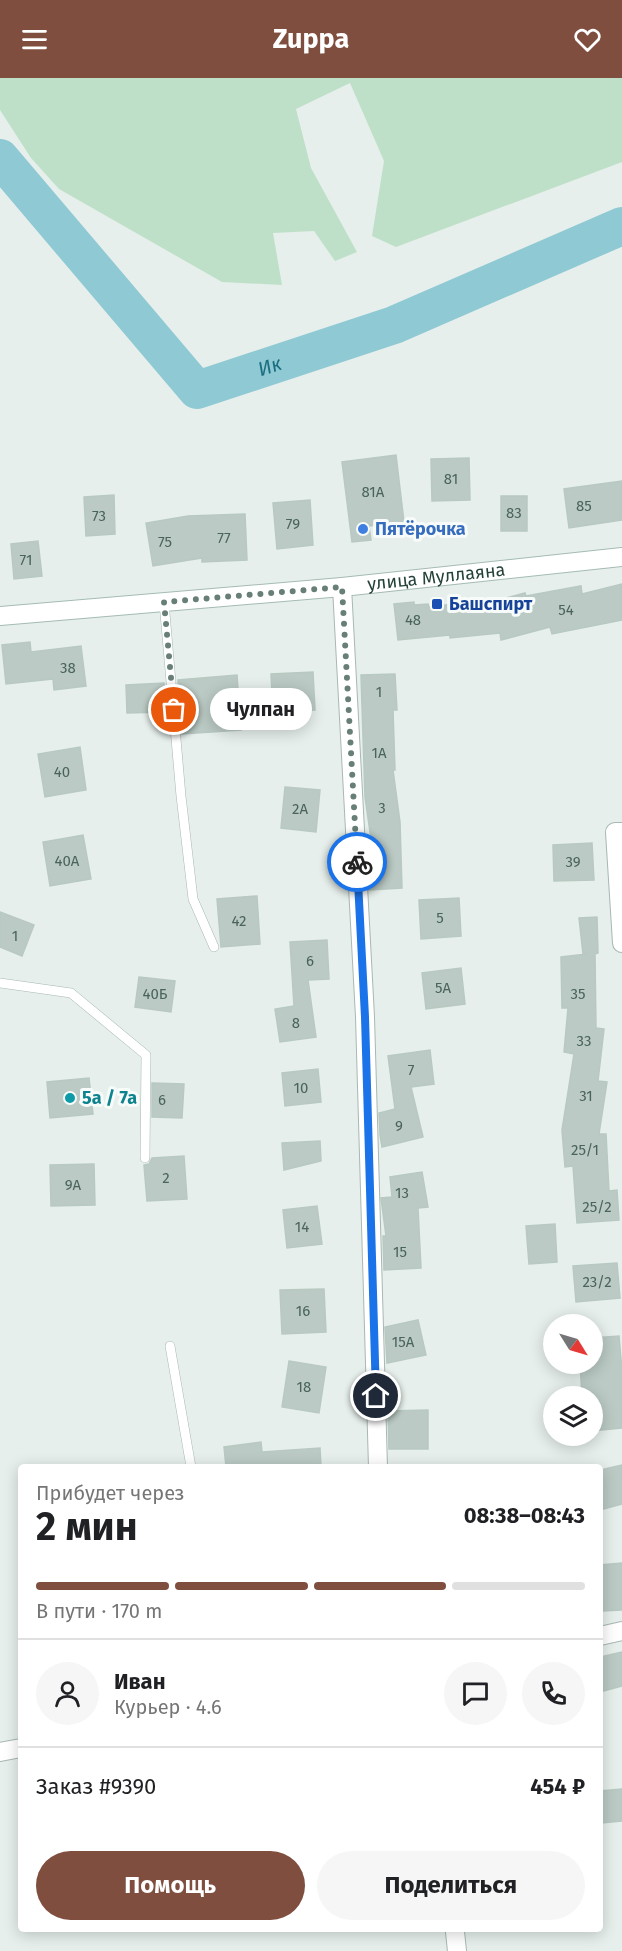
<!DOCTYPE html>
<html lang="ru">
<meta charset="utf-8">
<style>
body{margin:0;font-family:"Fira Sans",sans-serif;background:#f6f6f6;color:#202124;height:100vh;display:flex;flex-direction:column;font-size:22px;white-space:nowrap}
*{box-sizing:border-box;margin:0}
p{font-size:20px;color:#757577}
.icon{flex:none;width:33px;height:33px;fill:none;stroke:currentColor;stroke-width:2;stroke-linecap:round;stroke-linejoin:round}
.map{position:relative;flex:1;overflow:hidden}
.panel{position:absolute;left:18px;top:1386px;width:585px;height:468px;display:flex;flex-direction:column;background:#fff;border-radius:6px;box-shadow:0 3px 15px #0003}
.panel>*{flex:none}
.needle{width:39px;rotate:127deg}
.fabs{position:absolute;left:543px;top:1236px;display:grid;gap:12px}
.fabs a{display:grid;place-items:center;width:60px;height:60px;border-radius:50%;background:#fff;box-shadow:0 3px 15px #0003;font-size:30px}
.pin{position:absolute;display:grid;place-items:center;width:51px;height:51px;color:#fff;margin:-26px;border:3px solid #fff;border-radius:50%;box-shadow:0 2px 6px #0007}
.courier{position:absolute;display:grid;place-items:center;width:60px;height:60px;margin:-30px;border:4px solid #1a73e8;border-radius:50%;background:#fff;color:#222;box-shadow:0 2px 8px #0007}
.bubble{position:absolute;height:42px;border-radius:21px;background:#fff;box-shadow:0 3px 15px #0003;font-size:20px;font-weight:700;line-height:42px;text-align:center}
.overview em{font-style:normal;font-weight:700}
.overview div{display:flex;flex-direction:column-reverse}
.overview{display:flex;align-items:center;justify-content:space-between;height:102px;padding:0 18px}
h1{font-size:39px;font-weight:700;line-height:45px}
.bar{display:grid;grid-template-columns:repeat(4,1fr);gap:9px 6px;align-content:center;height:72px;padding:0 18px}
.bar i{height:8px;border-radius:4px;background:#e0e0e0}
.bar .current{background:#7f4e3f}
.bar p{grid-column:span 4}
.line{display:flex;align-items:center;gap:15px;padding:0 18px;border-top:2px solid #e0e0e0}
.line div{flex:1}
.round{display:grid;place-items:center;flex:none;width:63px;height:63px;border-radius:32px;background:#f6f6f6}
.action{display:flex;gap:12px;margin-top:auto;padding:12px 18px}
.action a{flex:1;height:69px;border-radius:36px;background:#7f4e3f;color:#fff;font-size:24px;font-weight:700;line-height:69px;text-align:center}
.action a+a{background:#f6f6f6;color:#202124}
header{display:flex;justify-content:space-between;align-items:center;height:78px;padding:0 18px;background:#7f4e3f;color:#fff;font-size:27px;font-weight:700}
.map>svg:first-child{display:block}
.green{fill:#bfe0c8}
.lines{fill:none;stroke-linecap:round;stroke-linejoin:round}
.river{stroke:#8ec9d4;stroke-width:38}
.building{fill:#bbcac4;stroke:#b8c9c2;stroke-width:1.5}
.lane-casing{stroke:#a8b8b2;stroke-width:10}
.street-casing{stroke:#a8b8b2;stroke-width:20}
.secondary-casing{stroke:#a4bbb3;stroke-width:20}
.lane{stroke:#fff;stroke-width:9}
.street{stroke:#fff;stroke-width:18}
.secondary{stroke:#fff;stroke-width:18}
.done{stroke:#687f78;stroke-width:6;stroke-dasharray:0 10.8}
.route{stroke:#1a73e8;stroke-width:8}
.shop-dot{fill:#3f7fe0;stroke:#f7fbf9;stroke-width:2}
.transit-dot{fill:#1a4fb4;stroke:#f7fbf9;stroke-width:2}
.culture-dot{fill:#0f9aa8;stroke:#f7fbf9;stroke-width:2}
.labels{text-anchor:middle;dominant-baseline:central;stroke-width:6;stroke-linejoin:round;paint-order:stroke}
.number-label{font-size:15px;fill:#4a645c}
.shop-label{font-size:18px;font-weight:bold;fill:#366cbe;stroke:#f7fbf9;text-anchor:start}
.street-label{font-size:18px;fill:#24423a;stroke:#f7fbf9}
.transit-label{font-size:18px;font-weight:bold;fill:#164399;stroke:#f7fbf9;text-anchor:start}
.culture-label{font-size:18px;font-weight:bold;fill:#0d838f;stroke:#f7fbf9;text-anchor:start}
.water-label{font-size:20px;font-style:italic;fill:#1c6f80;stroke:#f7fbf9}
</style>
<header><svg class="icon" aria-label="menu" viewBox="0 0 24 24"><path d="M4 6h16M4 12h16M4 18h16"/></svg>Zuppa<svg class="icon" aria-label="heart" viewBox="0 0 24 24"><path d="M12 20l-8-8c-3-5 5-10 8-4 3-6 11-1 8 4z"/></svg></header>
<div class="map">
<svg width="622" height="1873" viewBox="0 0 622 1873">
<rect width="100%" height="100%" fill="#e6efeb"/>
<!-- green -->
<path class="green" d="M 0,0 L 622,0 L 622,84 L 396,169 L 372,158 L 384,83 L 350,5 L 296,31 L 311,90 L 357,174 L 335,183 L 314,153 L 273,155 L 282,207 L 222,204 L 59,111 L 31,80 L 0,32 Z"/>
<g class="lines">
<!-- river -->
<path class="river" id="s1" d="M 0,80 L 197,312 L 394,247 L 622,148"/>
</g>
<!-- building -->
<path class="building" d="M 396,377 L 404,444 L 369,448 L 371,462 L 352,464 L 342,384 Z
M 469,380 L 470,422 L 432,423 L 431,381 Z
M 622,403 L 622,442 L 569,450 L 564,411 Z
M 114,417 L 115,456 L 86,458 L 84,419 Z
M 501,418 L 527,418 L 527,453 L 501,453 Z
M 310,422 L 313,467 L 277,471 L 273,425 Z
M 245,436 L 247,482 L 202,484 L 202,480 L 153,488 L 146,445 L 188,438 Z
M 38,463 L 42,498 L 14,501 L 11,466 Z
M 622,506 L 622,542 L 552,556 L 550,549 L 501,562 L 500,555 L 450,560 L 450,557 L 398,562 L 394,526 L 414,524 L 414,527 L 428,526 L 429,529 L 478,523 L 479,527 L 525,515 L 526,518 L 581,508 L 582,516 Z
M 30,564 L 31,574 L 81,568 L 86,608 L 54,612 L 53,601 L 6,606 L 2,567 Z
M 313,594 L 315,632 L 273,634 L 271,596 Z
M 395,596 L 397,632 L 393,632 L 395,692 L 393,692 L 400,744 L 402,810 L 369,812 L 367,775 L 373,775 L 365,719 L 361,597 Z
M 237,597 L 241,652 L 182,656 L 178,602 Z
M 164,605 L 167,634 L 127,635 L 126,607 Z
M 80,669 L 86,712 L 45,719 L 38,676 Z
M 285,709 L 320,712 L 316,754 L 281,750 Z
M 83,757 L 91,801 L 50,808 L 43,764 Z
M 592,765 L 594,802 L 554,803 L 553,767 Z
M 257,818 L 260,866 L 221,869 L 217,821 Z
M 459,820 L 461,858 L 421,861 L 419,822 Z
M 0,834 L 34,847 L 22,878 L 0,869 Z
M 597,839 L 598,875 L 595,876 L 596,950 L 604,951 L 598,1003 L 607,1004 L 599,1056 L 606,1056 L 609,1113 L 617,1112 L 619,1142 L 577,1145 L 573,1088 L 565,1089 L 562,1052 L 574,976 L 564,974 L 568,930 L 562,930 L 561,879 L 587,876 L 583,876 L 579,840 Z
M 327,862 L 329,901 L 308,902 L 316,959 L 280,964 L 275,931 L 294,928 L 290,864 Z
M 461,890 L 465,926 L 426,931 L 422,895 Z
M 139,899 L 175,903 L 171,934 L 135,929 Z
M 430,972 L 434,1006 L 411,1009 L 423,1059 L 382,1069 L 380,1057 L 379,1035 L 395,1031 L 388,978 Z
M 318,991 L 321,1024 L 285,1028 L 282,995 Z
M 89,1000 L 93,1036 L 50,1040 L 47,1004 Z
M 152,1005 L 184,1006 L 182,1040 L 152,1039 Z
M 320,1063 L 321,1083 L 284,1092 L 282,1065 Z
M 184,1078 L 187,1121 L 147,1123 L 144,1087 L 149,1086 L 152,1080 Z
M 94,1086 L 95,1127 L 51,1128 L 50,1087 Z
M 422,1094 L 428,1129 L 418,1130 L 421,1190 L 384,1192 L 383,1158 L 386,1158 L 381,1120 L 392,1119 L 390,1099 Z
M 317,1128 L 322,1166 L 287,1170 L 283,1132 Z
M 555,1146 L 557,1184 L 529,1186 L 526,1148 Z
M 617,1185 L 620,1220 L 576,1224 L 573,1188 Z
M 324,1211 L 326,1254 L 282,1256 L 280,1212 Z
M 418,1242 L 426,1277 L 387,1285 L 385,1249 Z
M 619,1258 L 622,1293 L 622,1350 L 592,1353 L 592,1318 L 582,1318 L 580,1286 L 592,1286 L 592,1260 Z
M 289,1283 L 326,1289 L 319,1335 L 282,1329 Z
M 428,1332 L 428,1371 L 389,1371 L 388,1333 Z
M 261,1364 L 262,1374 L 320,1370 L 321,1389 L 226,1389 L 224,1369 Z
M 622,1387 L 622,1426 L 600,1432 L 600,1392 Z
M 622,1485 L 622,1532 L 603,1533 L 600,1487 Z
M 622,1574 L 622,1608 L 600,1614 L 600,1579 Z
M 622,1711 L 622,1743 L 602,1745 L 600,1713 Z"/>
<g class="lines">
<defs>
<path id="lane" d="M 164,524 L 181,718 L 193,821 L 214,869
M 0,905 L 71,915 L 146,977 L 145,1080
M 170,1268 L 191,1389"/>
<path id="street" d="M 342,509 L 365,939 L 378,1389
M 622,754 L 615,754 L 622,865
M 600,1558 L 622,1553
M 0,1674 L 21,1670
M 455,1854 L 457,1873"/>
<g id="secondary">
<path id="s2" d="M 0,538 L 342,509 L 622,479"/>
</g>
</defs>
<!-- lane casing -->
<use href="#lane" class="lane-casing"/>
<!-- street casing -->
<use href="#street" class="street-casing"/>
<!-- secondary casing -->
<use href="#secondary" class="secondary-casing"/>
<!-- lane -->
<use href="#lane" class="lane"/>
<!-- street -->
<use href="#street" class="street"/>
<!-- secondary -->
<use href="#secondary" class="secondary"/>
</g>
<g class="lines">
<!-- done -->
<path class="done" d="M 174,632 L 164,524 L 342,509 L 357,784"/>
<!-- route -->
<path class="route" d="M 357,784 L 365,939 L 376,1318"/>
</g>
<!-- markers -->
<circle class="shop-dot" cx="363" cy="451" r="6"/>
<rect class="transit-dot" x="431" y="520" width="12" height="12" rx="3"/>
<circle class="culture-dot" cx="70" cy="1020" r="6"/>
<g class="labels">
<!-- number labels -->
<g class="number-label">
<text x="451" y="401">81</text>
<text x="373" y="414">81А</text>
<text x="584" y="428">85</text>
<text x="514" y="435">83</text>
<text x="99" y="438">73</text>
<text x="293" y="446">79</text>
<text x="224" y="460">77</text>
<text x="165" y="464">75</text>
<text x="26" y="482">71</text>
<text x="566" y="532">54</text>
<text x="413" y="542">48</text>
<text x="68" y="590">38</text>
<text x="379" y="614">1</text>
<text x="379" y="675">1А</text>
<text x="62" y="694">40</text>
<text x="382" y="730">3</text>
<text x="300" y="731">2А</text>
<text x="67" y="783">40А</text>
<text x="573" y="784">39</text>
<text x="440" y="840">5</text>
<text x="239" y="843">42</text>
<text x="15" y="858">1</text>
<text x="310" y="883">6</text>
<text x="443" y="910">5А</text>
<text x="155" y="916">40Б</text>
<text x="578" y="916">35</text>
<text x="296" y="945">8</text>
<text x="584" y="963">33</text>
<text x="411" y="992">7</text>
<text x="301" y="1010">10</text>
<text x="586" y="1018">31</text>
<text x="162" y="1022">6</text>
<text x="399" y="1048">9</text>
<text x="585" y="1072">25/1</text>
<text x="166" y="1100">2</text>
<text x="73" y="1107">9А</text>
<text x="402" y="1115">13</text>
<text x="597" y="1129">25/2</text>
<text x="302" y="1149">14</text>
<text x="400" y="1174">15</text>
<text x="597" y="1204">23/2</text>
<text x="303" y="1233">16</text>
<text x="403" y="1264">15А</text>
<text x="304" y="1309">18</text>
</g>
<!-- shop labels -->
<g class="shop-label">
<text x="375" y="451">Пятёрочка</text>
</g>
<!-- street labels -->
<g class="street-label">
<text stroke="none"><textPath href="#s2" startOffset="438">улица Муллаяна</textPath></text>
</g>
<!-- transit labels -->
<g class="transit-label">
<text x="449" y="526">Башспирт</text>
</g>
<!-- culture labels -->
<g class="culture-label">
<text x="82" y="1020">5а / 7а</text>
</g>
<!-- water labels -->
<g class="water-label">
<text stroke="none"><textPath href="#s1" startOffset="381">Ик</textPath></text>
</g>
</g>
</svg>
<div class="fabs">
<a><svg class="needle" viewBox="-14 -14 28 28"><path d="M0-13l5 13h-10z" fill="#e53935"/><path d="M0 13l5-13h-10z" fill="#757577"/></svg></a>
<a><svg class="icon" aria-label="layers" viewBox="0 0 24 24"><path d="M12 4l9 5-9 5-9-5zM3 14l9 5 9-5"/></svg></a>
</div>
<div class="pin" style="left:174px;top:632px;background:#ea580c"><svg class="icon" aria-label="bag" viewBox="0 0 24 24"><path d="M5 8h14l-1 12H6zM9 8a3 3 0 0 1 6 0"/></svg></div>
<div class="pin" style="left:376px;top:1318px;background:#1f2937"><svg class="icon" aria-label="home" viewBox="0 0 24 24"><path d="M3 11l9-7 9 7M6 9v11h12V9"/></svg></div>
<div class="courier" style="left:357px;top:784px"><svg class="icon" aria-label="bike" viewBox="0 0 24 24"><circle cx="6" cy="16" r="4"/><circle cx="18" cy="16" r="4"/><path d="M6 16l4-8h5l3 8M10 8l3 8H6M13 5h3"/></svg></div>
<div class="bubble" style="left:210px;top:610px;width:102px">Чулпан</div>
<section class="panel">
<div class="overview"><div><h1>2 мин</h1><p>Прибудет через</p></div><em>08:38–08:43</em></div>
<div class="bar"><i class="current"></i><i class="current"></i><i class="current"></i><i></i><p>В пути · 170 m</p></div>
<div class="line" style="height:108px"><a class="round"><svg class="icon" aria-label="person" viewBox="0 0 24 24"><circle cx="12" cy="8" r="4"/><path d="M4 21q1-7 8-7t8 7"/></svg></a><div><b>Иван</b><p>Курьер · 4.6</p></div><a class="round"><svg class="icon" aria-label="chat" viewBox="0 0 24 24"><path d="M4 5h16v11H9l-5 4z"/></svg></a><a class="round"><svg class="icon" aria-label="phone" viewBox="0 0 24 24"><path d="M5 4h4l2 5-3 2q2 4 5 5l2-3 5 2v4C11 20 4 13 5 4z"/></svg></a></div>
<div class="line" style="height:78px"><div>Заказ #9390</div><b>454 ₽</b></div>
<div class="action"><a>Помощь</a><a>Поделиться</a></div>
</section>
</div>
